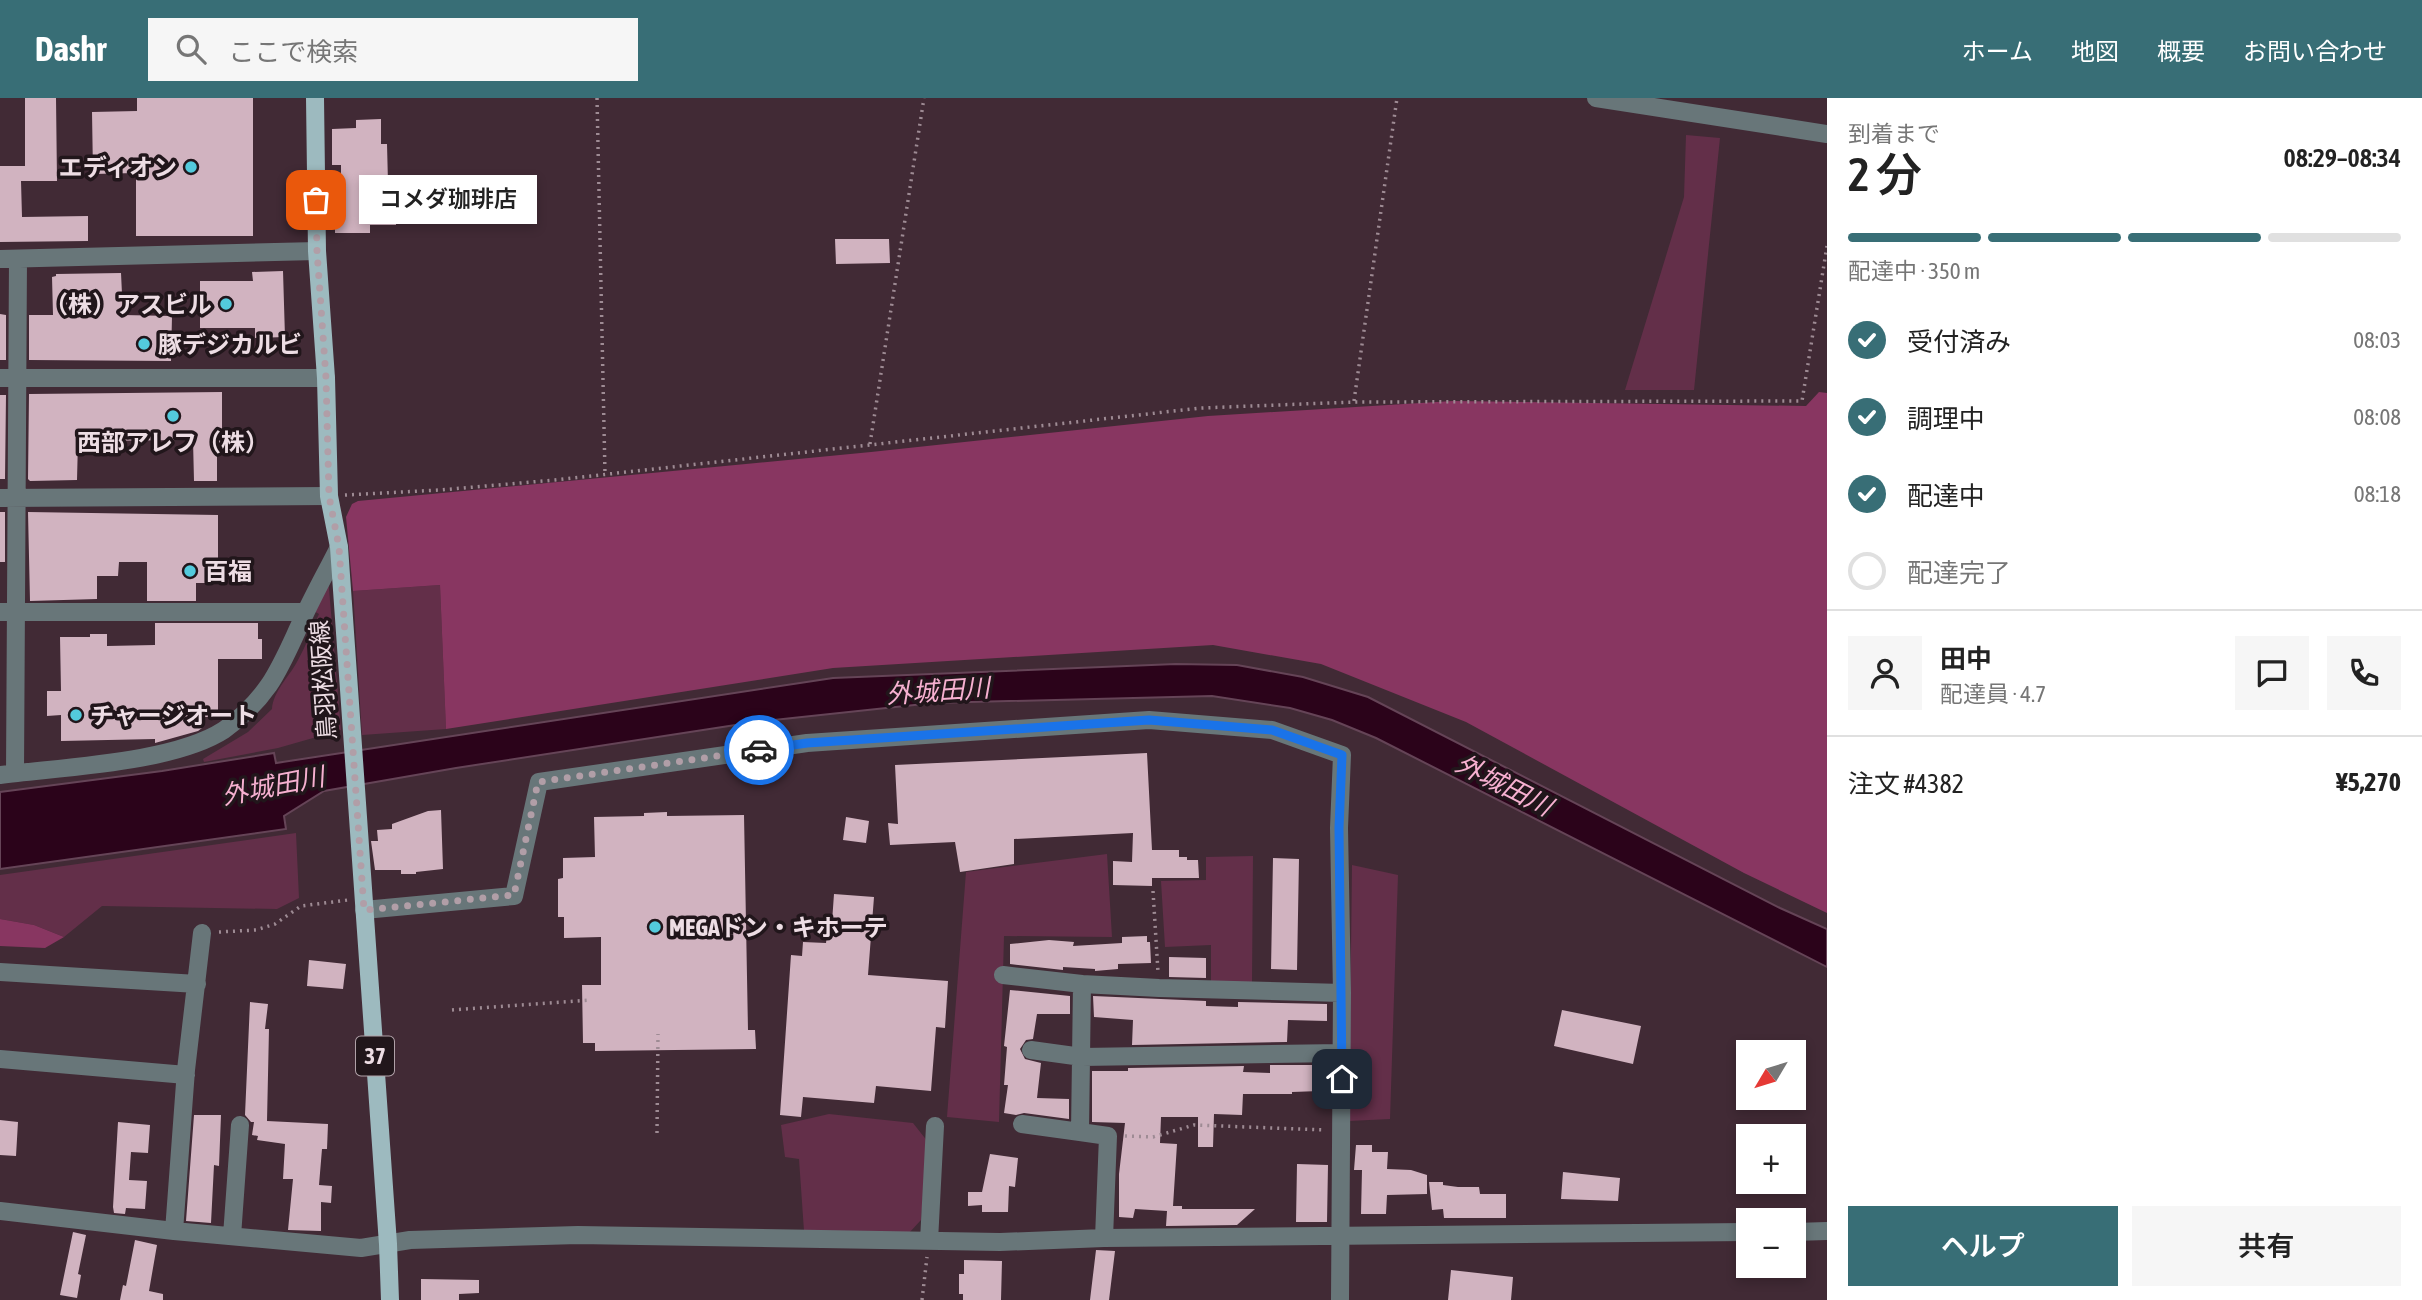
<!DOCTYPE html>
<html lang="ja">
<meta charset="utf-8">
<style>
body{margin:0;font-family:"Asap Condensed","Noto Sans JP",sans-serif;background:#f6f6f6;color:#222;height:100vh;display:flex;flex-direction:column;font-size:26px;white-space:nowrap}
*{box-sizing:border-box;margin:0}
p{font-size:23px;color:#767676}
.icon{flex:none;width:38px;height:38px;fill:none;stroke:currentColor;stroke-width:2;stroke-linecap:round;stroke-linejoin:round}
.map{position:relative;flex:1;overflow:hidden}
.details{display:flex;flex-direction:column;background:#fff;width:595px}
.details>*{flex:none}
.needle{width:46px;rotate:232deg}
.controls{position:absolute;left:1736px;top:942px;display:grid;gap:14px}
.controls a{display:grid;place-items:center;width:70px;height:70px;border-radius:0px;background:#fff;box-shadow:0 4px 10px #0003;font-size:35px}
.pin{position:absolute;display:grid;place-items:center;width:60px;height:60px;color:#fff;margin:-30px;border-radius:14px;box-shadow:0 4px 10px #0006}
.courier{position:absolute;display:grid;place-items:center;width:70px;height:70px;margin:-35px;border:5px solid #1a73e8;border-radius:50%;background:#fff;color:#222;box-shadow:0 2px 9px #0007}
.bubble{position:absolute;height:49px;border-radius:0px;background:#fff;box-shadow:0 4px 10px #0003;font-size:23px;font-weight:600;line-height:49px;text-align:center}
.headline em{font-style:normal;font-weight:600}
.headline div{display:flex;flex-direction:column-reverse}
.headline{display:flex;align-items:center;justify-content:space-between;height:119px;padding:0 21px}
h1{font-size:46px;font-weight:600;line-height:52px}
.bar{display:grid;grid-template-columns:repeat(4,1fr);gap:10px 7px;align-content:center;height:84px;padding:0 21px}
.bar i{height:9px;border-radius:5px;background:#e0e0e0}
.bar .active{background:#386e76}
.bar p{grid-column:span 4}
.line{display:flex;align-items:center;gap:18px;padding:0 21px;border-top:2px solid #e0e0e0}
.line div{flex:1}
.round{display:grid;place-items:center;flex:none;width:74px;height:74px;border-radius:0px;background:#f6f6f6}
ol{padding:0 21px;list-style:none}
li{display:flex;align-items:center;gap:21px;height:77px}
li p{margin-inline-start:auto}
li .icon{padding:7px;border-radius:50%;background:#386e76;color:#fff;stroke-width:4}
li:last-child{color:#767676}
li i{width:38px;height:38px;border:4px solid #e0e0e0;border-radius:50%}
.button{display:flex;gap:14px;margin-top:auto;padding:14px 21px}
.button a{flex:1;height:80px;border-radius:0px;background:#386e76;color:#fff;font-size:28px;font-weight:600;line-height:80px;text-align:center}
.button a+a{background:#f6f6f6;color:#222}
header{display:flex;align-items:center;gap:42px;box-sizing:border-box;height:98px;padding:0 35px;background:#386e76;color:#fff}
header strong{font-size:33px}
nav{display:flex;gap:38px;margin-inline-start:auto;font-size:24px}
.search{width:490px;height:63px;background:#f6f6f6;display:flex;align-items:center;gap:18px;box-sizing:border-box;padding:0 24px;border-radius:0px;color:#767676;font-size:26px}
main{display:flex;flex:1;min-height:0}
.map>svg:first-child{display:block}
.green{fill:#632f49}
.forest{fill:#883661}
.water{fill:#2b031a;stroke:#654457;stroke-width:2}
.building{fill:#d1b3c0}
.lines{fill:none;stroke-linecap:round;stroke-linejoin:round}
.path{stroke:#9e8b94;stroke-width:3.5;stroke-dasharray:2 5;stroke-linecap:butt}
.minor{stroke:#687679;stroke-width:18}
.major{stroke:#9dbabf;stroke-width:18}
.done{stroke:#b19ea7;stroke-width:7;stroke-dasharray:0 12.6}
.route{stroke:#1a73e8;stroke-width:9}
.poi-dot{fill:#53cadc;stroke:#21161b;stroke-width:2.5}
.labels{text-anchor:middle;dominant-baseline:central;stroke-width:7;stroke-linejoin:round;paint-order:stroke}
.shield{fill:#21161b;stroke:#b0a1a8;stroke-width:2}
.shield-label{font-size:23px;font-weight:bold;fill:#eddde4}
.poi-label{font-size:24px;font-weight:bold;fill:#eddde4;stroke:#21161b;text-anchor:start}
.street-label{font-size:24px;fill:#eddde4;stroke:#21161b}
.water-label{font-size:26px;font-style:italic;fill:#f6b0d0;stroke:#21161b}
</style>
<header>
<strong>Dashr</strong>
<div class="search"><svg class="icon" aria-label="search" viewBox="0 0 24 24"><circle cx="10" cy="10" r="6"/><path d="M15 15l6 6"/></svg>ここで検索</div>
<nav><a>ホーム</a><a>地図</a><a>概要</a><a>お問い合わせ</a></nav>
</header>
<main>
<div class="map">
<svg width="1827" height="1202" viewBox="0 0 1827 1202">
<rect width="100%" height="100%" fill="#412a35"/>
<!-- green -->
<path class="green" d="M 1686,37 L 1720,40 L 1694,292 L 1625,292 L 1684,99 Z
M 328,479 L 341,632 L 278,650 L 204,664 L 203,661 L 248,634 L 272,611 C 273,593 290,578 298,562 C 306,548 312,531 319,516 L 312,512 Z
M 440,487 L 446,631 L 362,637 L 353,493 Z
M 296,735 L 299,800 L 277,811 L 102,808 L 64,839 L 34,827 L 0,821 L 0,777 Z
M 1107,756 L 1112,839 L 1004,838 L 999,1024 L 947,1019 L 966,774 Z
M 1253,758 L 1252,884 L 1211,884 L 1211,847 L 1165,849 L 1161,783 L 1206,782 L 1206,759 Z
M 1352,767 L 1398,777 L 1390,1021 L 1349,1023 Z
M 829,1016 L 913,1025 L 928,1044 L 921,1122 L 909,1135 L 804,1133 L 799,1061 L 785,1059 L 781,1027 Z"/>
<!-- forest -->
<path class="forest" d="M 1819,294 L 1827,295 L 1827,815 L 1744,775 L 1466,624 L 1321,566 L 1213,547 L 833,570 L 446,631 L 440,487 L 353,493 L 346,419 L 352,406 L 358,403 L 871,354 L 1208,318 L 1453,303 L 1806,308 Z
M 0,821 L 34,827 L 64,839 L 45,850 L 0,848 Z"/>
<!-- water -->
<path class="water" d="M 1176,566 L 1237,567 L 1303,579 L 1368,599 L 1780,810 L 1827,831 L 1827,869 L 1376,640 L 1332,622 L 1290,610 L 1212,598 L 933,605 L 755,624 L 456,670 L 324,693 L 284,718 L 286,731 L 0,771 L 0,694 L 162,673 L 274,655 L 276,665 L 833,580 Z"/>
<!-- building -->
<path class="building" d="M 25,0 L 56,0 L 57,83 L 21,83 L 22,119 L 88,118 L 88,143 L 0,144 L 0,68 L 25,68 Z
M 137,0 L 253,0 L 253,138 L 136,138 L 136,75 L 93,76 L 92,14 L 137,13 Z
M 381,21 L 381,46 L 387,46 L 388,85 L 396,85 L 396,127 L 370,127 L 370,135 L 335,135 L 335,117 L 341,117 L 341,67 L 332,67 L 332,31 L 356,30 L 356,22 Z
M 835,141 L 889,141 L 890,165 L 836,166 Z
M 283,173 L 285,239 L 255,240 L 255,230 L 200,230 L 200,183 L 253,183 L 252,174 Z
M 121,175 L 123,217 L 172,218 L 171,263 L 29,262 L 29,217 L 53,217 L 52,179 L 56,178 L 56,176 Z
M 0,216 L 6,217 L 6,262 L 0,262 Z
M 222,294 L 222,345 L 217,345 L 217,383 L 194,383 L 193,342 L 78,343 L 77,382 L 30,383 L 28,381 L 29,296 Z
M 0,297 L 6,297 L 5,381 L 0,381 Z
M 0,414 L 5,414 L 5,464 L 0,464 Z
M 28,414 L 218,417 L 218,485 L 196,485 L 196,503 L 147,503 L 147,464 L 119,464 L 118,478 L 97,478 L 97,501 L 30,503 Z
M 155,525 L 258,525 L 258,541 L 262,541 L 262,561 L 218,561 L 218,619 L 202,619 L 202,630 L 198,633 L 155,645 L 155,641 L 61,643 L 61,617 L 47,618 L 47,593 L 61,593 L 60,539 L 90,539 L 90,536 L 107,536 L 107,548 L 155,547 Z
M 1147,655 L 1152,752 L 1179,752 L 1179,759 L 1187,759 L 1187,762 L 1198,762 L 1199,780 L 1152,780 L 1152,788 L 1113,787 L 1113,763 L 1132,764 L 1133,735 L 1014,741 L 1014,766 L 960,774 L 955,744 L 890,747 L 888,725 L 898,726 L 895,667 Z
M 441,712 L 443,771 L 416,774 L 416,776 L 401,776 L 401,772 L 375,772 L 371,743 L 378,743 L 377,732 L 392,731 L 392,726 L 428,713 Z
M 667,714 L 667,718 L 744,717 L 748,932 L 755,932 L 756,951 L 595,953 L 595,945 L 583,945 L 582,887 L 601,887 L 601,839 L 564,840 L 564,819 L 558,819 L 558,781 L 563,780 L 563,760 L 595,759 L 594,719 L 644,718 L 644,715 Z
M 846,719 L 869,723 L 866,745 L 843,742 Z
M 1273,760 L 1299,761 L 1297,872 L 1271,871 Z
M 834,796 L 874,799 L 868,877 L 948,883 L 945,930 L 936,929 L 931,993 L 876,988 L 874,1005 L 803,999 L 801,1019 L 780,1017 L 791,857 L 802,858 L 803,844 L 826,845 L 827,837 L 831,838 Z
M 1147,838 L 1147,844 L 1150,844 L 1151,865 L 1118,866 L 1118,871 L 1095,873 L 1095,871 L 1063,869 L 1063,872 L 1010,866 L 1010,846 L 1049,842 L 1074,844 L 1073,848 L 1122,845 L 1122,839 Z
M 1169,859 L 1206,860 L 1206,880 L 1169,879 Z
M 309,862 L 346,866 L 343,891 L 307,888 Z
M 1010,892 L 1070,898 L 1070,916 L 1037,916 L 1033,941 L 1026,942 L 1020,951 L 1025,961 L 1041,965 L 1037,1000 L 1069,1001 L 1069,1021 L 1024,1015 L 1016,1017 L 1004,1015 L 1008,987 L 1004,987 L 1007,949 L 1004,948 Z
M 1093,898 L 1206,903 L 1206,908 L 1238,909 L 1238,904 L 1327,906 L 1327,923 L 1288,922 L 1287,944 L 1132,947 L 1133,922 L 1094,919 Z
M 250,904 L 268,906 L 265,931 L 269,931 L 267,1023 L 328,1026 L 327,1051 L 322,1051 L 319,1087 L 332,1088 L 331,1105 L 321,1104 L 321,1133 L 288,1132 L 293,1081 L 283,1081 L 285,1046 L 257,1042 L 258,1038 L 252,1037 L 254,1024 L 251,1024 L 245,1017 Z
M 1562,912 L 1641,928 L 1633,966 L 1554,948 Z
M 1270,967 L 1320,967 L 1320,993 L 1292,994 L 1292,996 L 1243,996 L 1242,1017 L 1214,1016 L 1213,1049 L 1198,1049 L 1198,1019 L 1161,1019 L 1160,1045 L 1177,1046 L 1173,1108 L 1182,1108 L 1182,1111 L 1255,1111 L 1237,1127 L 1166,1128 L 1167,1113 L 1135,1111 L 1133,1120 L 1119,1119 L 1119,1076 L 1125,1025 L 1092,1024 L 1092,973 L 1128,973 L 1128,970 L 1244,968 L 1243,974 L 1270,975 Z
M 194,1017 L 221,1017 L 219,1068 L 214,1067 L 211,1125 L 186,1123 Z
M 0,1022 L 18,1024 L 16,1058 L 0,1057 Z
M 118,1024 L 150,1027 L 148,1055 L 131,1054 L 129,1082 L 147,1083 L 145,1111 L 126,1110 L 125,1116 L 114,1115 L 113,1109 Z
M 1356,1047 L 1372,1047 L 1372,1054 L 1388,1054 L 1387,1071 L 1411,1072 L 1427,1077 L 1427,1096 L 1387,1097 L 1386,1116 L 1361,1116 L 1362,1072 L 1354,1072 Z
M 990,1056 L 1018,1060 L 1015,1089 L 1009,1088 L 1008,1114 L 982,1114 L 982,1107 L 968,1108 L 968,1094 L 982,1094 Z
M 1297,1066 L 1328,1067 L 1327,1124 L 1296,1124 Z
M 1563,1074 L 1620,1080 L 1618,1103 L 1561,1101 Z
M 1429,1084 L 1443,1084 L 1443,1087 L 1458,1089 L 1479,1089 L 1480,1096 L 1506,1096 L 1506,1120 L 1444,1120 L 1443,1111 L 1432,1112 Z
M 73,1134 L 86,1137 L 78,1176 L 81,1177 L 77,1200 L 60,1197 Z
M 135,1142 L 157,1147 L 149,1193 L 163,1196 L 163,1202 L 120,1202 L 123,1187 L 126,1188 Z
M 1096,1152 L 1115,1153 L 1109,1202 L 1090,1202 Z
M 964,1162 L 1002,1163 L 1001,1202 L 963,1202 L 963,1196 L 959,1196 L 959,1176 L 964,1176 Z
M 1451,1172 L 1513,1179 L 1511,1202 L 1448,1202 Z
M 421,1181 L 479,1182 L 479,1195 L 459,1196 L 459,1202 L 421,1202 Z"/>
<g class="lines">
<!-- path -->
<path class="path" d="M 597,0 L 605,376
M 1354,303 L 1397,0
M 870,346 L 924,0
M 345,397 L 440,392 L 555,382 L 1201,310 L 1354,304 L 1802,303 L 1827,148
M 1153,793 L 1158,874
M 219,834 L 256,832 L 275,826 L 301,808 L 348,802
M 452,912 L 590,902
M 657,1035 L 658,936
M 1125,1038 L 1153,1039 L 1194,1027 L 1326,1032
M 922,1202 L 927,1159"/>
<!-- minor -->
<path class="minor" d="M 1596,0 L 1827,36
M 0,161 L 317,153
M 0,280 L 326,280
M 0,400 L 329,398
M 0,514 L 306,514
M 15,675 L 18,161
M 0,677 C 62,669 173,665 224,632 C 241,620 257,604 269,587 C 283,566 292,543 303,520 C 314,496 327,473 339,449
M 364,812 L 514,798 L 539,684 L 807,645 L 1149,622 L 1272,632 L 1342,657 L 1339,730 L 1342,895 L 1340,1202
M 0,874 L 197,886
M 1003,877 L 1082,886
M 1031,952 L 1082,959 L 1342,955
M 0,961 L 186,977
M 1022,1026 L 1080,1034
M 0,1113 L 174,1133 L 361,1150 L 410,1142 L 578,1137 L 1000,1144 L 1104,1140 L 1748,1134
M 174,1133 L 186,972 L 202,835
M 1794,1134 L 1827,1133
M 232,1138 L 240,1027
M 1104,1140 L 1108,1038 L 1080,1034 L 1082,886 L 1159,890 L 1342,895
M 929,1143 L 935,1028"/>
<!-- major -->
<path class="major" d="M 315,0 L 317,153 L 326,280 L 329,398 L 339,449 L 388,1146 L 390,1202"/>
</g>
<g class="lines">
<!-- done -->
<path class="done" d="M 316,102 L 317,153 L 326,280 L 329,398 L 339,449 L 364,812 L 514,797 L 538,684 L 759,652"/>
<!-- route -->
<path class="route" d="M 759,652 L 807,645 L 1149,622 L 1272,632 L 1342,657 L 1339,730 L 1342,981"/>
</g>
<!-- markers -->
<g class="poi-dot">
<circle cx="191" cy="69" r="7"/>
<circle cx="226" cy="206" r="7"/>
<circle cx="144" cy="246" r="7"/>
<circle cx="173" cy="318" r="7"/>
<circle cx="190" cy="473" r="7"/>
<circle cx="76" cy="617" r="7"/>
<circle cx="655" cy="829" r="7"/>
</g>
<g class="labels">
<!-- shield labels -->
<rect class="shield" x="356" y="938.5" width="38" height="39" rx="5"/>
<g class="shield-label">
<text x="375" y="958">37</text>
</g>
<!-- poi labels -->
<g class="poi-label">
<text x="177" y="69" text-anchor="end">エディオン</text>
<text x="212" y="206" text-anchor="end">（株）アスビル</text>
<text x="158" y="246">豚デジカルビ</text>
<text x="173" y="344" text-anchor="middle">西部アレフ（株）</text>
<text x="204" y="473">百福</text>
<text x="90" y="617">チャージオート</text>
<text x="669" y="829">MEGAドン・キホーテ</text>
</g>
<!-- street labels -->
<g class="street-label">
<text transform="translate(323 582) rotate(-94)">鳥羽松阪線</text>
</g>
<!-- water labels -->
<g class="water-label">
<text transform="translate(938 593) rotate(-4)">外城田川</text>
<text transform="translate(1504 687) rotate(27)">外城田川</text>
<text transform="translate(273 688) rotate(-11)">外城田川</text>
</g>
</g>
</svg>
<div class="controls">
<a><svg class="needle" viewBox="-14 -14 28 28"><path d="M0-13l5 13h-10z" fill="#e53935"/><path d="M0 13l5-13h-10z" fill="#767676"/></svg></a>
<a>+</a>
<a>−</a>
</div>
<div class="pin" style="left:316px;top:102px;background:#ea580c"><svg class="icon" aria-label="bag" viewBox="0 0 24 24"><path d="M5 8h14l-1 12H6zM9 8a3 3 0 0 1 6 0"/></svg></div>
<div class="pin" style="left:1342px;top:981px;background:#1f2937"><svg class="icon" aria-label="home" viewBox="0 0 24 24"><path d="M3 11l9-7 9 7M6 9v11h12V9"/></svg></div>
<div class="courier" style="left:759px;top:652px"><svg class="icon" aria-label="car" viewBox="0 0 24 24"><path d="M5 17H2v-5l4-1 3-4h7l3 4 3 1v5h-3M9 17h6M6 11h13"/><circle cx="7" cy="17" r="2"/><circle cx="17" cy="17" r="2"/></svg></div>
<div class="bubble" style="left:359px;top:77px;width:178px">コメダ珈琲店</div>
</div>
<section class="details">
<div class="headline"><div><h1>2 分</h1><p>到着まで</p></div><em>08:29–08:34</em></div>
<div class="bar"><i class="active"></i><i class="active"></i><i class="active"></i><i></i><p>配達中 · 350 m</p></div>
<ol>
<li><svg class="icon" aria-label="check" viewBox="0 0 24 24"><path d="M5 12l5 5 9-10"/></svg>受付済み<p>08:03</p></li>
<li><svg class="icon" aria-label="check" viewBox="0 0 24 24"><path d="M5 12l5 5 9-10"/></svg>調理中<p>08:08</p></li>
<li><svg class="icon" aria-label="check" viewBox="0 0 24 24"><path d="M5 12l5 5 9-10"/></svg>配達中<p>08:18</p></li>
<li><i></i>配達完了</li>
</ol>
<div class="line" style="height:126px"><a class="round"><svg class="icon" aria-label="person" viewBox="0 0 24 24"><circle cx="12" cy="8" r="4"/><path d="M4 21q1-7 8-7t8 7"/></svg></a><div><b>田中</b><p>配達員 · 4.7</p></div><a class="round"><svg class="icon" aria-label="chat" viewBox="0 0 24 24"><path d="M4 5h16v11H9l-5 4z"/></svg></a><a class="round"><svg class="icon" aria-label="phone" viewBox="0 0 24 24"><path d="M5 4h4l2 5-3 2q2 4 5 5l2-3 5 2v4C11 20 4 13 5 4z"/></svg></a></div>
<div class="line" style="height:91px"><div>注文 #4382</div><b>¥5,270</b></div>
<div class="button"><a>ヘルプ</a><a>共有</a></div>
</section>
</main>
